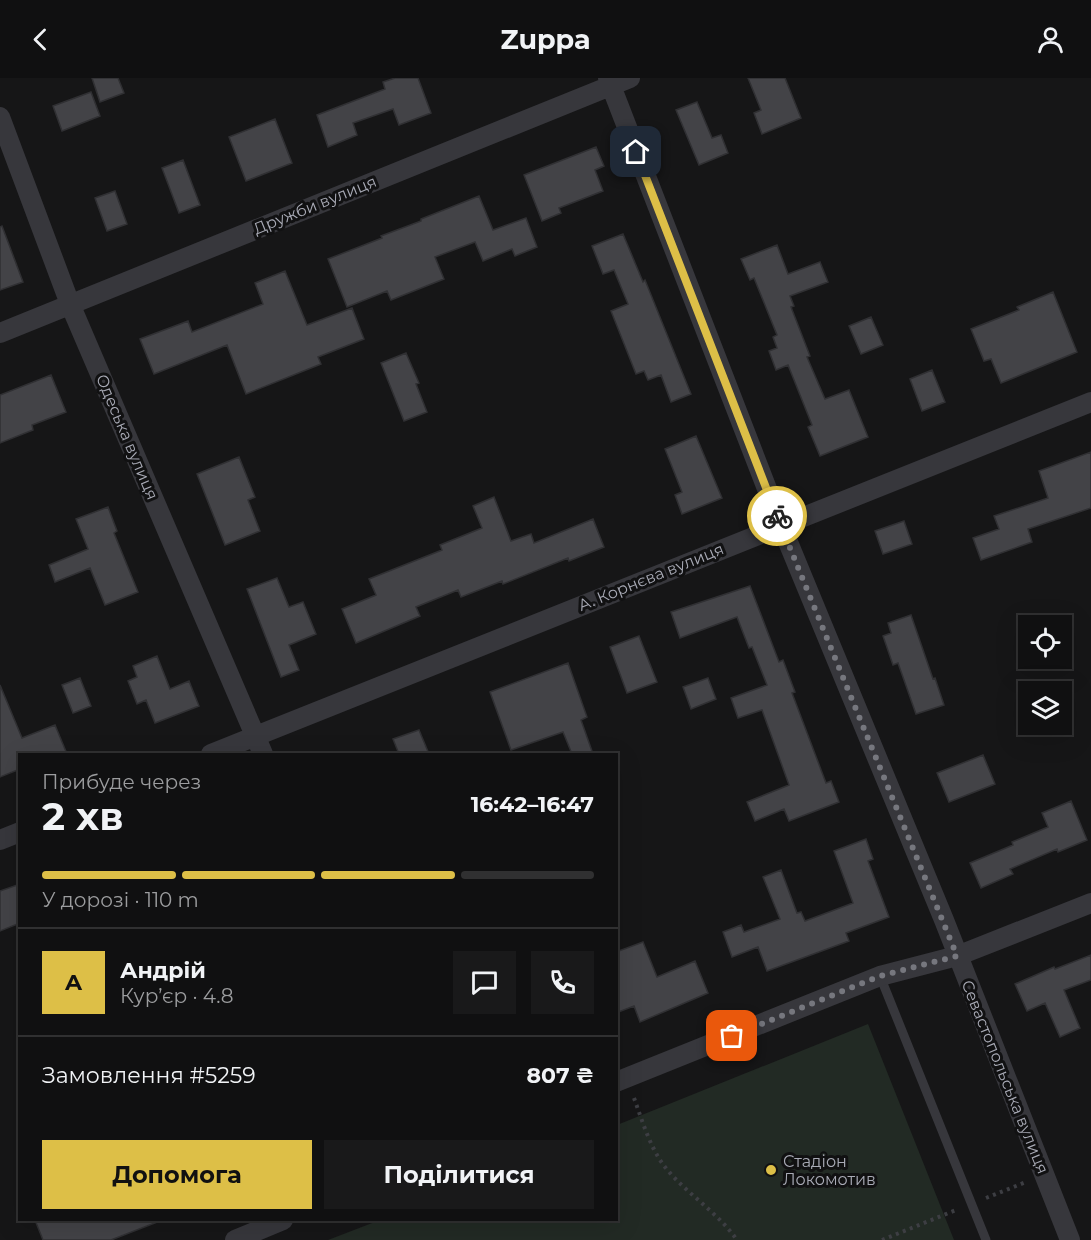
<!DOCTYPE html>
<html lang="uk">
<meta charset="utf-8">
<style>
body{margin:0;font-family:Montserrat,sans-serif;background:#19191a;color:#f1f3f6;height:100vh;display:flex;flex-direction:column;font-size:22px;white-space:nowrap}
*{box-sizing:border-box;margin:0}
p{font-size:20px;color:#9c9d9f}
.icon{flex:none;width:33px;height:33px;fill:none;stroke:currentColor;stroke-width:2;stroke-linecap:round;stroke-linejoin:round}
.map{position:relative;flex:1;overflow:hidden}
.drawer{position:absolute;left:18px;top:675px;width:600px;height:468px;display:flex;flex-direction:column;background:#101011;border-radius:0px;box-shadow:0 6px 24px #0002,0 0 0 2px #303031}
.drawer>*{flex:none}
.controls{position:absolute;left:1018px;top:537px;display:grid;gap:12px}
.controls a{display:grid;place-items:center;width:54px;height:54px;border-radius:0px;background:#101011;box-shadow:0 6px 24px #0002,0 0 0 2px #303031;font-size:30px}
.pin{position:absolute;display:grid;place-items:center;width:51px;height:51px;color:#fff;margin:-26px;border-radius:12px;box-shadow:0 3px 9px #0006}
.courier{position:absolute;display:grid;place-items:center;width:60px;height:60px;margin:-30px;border:4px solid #ddbf47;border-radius:50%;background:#fff;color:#222;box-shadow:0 2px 8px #0007}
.head em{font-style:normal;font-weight:700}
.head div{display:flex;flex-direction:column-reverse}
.head{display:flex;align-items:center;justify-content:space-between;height:102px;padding:0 24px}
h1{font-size:39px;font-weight:700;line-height:45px}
.bar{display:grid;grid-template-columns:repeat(4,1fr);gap:9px 6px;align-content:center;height:72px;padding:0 24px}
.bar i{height:8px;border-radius:4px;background:#303031}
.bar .on{background:#ddbf47}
.bar p{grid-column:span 4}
.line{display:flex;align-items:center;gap:15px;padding:0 24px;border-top:2px solid #303031}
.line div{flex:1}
.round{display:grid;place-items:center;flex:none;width:63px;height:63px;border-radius:0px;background:#19191a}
.cta{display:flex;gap:12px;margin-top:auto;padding:12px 24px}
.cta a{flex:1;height:69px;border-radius:0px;background:#ddbf47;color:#111;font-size:24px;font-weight:700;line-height:69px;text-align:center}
.cta a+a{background:#19191a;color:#f1f3f6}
header{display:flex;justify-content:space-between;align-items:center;height:78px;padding:0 24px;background:#101011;font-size:27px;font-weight:700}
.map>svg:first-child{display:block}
.green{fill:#222a24}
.building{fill:#434347;stroke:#303033;stroke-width:1.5}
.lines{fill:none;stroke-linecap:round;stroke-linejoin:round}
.path{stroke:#3d3e43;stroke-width:4;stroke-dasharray:3 4.5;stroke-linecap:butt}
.lane{stroke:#37373c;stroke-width:9}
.street{stroke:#37373c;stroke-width:20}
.done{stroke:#76777e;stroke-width:6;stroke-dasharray:0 10.8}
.route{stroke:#ddbf47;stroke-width:8}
.poi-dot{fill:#ddbf47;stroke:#111112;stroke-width:2}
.labels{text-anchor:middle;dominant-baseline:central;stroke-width:6;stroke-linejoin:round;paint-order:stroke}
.street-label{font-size:16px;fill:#a9abb6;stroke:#111112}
.poi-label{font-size:16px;fill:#a9abb6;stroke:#111112;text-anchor:start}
</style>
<header><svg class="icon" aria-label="back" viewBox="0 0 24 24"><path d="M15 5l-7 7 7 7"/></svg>Zuppa<svg class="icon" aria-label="person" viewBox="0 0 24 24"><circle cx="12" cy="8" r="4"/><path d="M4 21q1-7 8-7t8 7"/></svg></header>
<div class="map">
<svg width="1091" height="1162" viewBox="0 0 1091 1162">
<rect width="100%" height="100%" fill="#161617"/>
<!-- green -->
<path class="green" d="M 868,946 L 954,1162 L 328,1162 L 380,1142 L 616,1142 L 617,1047 Z"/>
<!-- building -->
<path class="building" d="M 92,0 L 118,0 L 124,15 L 100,24 Z
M 395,0 L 418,0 L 431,35 L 399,47 L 393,31 L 353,45 L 357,57 L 328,69 L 317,37 L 385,11 L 383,4 Z
M 748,0 L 785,0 L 801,40 L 762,56 L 754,35 L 761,32 Z
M 91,14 L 100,38 L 62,53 L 53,28 Z
M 697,24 L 712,60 L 721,57 L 728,75 L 699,87 L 676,32 Z
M 275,41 L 292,85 L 246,103 L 229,59 Z
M 596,69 L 604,88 L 595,92 L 603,113 L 559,130 L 561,135 L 542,143 L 524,97 Z
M 183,82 L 200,127 L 179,135 L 162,90 Z
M 115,113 L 127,146 L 107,153 L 95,120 Z
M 479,118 L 493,152 L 526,140 L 537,169 L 515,178 L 512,171 L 483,183 L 475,164 L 435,179 L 444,201 L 391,222 L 387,213 L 347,229 L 328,181 L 382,160 L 381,158 L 421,143 L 421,141 Z
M 2,148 L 23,204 L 0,212 L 0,149 Z
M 623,156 L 643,204 L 645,202 L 691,316 L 671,324 L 661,297 L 648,302 L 644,293 L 636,296 L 611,233 L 628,226 L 614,192 L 603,196 L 592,168 Z
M 777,167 L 788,196 L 820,184 L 828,204 L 790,218 L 794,228 L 791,229 L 810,278 L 807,279 L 825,321 L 849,312 L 868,359 L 820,378 L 808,349 L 812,347 L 788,287 L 776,292 L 769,273 L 777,270 L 773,259 L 777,257 L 754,200 L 750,202 L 741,181 Z
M 285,193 L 307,247 L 352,230 L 364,261 L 318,279 L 321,286 L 246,316 L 227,267 L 154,296 L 140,261 L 188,243 L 192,254 L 263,226 L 255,205 Z
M 1053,214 L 1077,274 L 1001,305 L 991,281 L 984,283 L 971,251 L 1019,232 L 1017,229 Z
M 871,239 L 883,267 L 861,276 L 849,248 Z
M 406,275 L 419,305 L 416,306 L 427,334 L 404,343 L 381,285 Z
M 932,292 L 945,324 L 922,333 L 910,301 Z
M 51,297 L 66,334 L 32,347 L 33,352 L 0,365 L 0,317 Z
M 696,358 L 722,420 L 682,436 L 675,417 L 682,414 L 665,371 Z
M 1091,374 L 1091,430 L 1028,451 L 1032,464 L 981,482 L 973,460 L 999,451 L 994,438 L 1048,420 L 1039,393 Z
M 239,379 L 255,419 L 248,422 L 260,453 L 225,467 L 197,396 Z
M 494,419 L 511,463 L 531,456 L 534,465 L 593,441 L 604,469 L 569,483 L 568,480 L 503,506 L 502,503 L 461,519 L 458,512 L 416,529 L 420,538 L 356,565 L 342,531 L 376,517 L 369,501 L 442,472 L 440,467 L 482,450 L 473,428 Z
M 108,429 L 117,453 L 114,455 L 138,514 L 105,527 L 90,490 L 55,504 L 49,487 L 88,471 L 76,441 Z
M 904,443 L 912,466 L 883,476 L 875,453 Z
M 277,500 L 289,529 L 303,524 L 316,556 L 289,567 L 299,592 L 281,599 L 247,511 Z
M 750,508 L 779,584 L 783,582 L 795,614 L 792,615 L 826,705 L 831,703 L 839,724 L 789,743 L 784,731 L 755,743 L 747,724 L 789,707 L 762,632 L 738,640 L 731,620 L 767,607 L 752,569 L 749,570 L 737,539 L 680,560 L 671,534 Z
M 911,537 L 933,601 L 935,600 L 944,627 L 916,636 L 898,585 L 893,587 L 883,558 L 891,555 L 888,545 Z
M 639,558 L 657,604 L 627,615 L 610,569 Z
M 157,578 L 170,611 L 189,603 L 199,628 L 155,645 L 146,622 L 137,626 L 128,603 L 137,599 L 133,588 Z
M 568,585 L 587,639 L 581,642 L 593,676 L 572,676 L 563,654 L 511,672 L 490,614 Z
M 80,600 L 91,628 L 73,635 L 62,607 Z
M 708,600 L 716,621 L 691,631 L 683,609 Z
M 0,607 L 22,660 L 55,647 L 67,676 L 20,676 L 20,691 L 0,699 Z
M 419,652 L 429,676 L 399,676 L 393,661 Z
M 983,677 L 995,706 L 949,724 L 937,695 Z
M 1071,723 L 1087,762 L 1058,774 L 1057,771 L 1010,791 L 1013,796 L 981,810 L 970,785 L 1013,767 L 1012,764 L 1048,749 L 1042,735 Z
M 866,761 L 873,781 L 868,783 L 889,839 L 846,855 L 849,863 L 767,893 L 758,869 L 732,879 L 723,854 L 741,847 L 744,854 L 780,841 L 763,799 L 781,792 L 797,835 L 801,834 L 805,843 L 853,825 L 834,773 Z
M 20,806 L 20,845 L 0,853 L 0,813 Z
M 643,864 L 657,899 L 695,883 L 708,915 L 640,944 L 634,928 L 616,935 L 616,874 Z
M 1091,877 L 1091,902 L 1064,912 L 1080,950 L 1060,959 L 1045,925 L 1027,933 L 1015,906 L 1054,889 L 1055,891 Z
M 35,1142 L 160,1142 L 160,1143 L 111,1162 L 43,1162 Z"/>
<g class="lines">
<!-- path -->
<path class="path" d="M 634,1020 C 642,1042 649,1066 662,1085 C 683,1114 716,1132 737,1162
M 986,1120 L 1026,1104
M 882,1162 L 956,1132"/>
<!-- lane -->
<path class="lane" d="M 880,898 L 986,1162"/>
<!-- street -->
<path class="street" d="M 608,0 L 781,447 L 944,842 L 1070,1162
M 0,39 L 70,226 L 263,676
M 0,255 L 630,0
M 211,676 L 1091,324
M 0,762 L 20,754
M 616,1004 L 880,898 L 957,878 L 1091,825
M 235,1162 L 283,1142"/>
</g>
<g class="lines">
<!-- done -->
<path class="done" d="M 732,958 L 880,898 L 957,878 L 777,438"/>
<!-- route -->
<path class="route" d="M 636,74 L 777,438"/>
</g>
<!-- markers -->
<circle class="poi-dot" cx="771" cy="1092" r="6"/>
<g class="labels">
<!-- street labels -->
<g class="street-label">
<text transform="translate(315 127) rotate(-22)">Дружби вулиця</text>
<text transform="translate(127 359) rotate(67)">Одеська вулиця</text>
<text transform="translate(651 499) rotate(-22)">А. Корнєва вулиця</text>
<text transform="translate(1005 999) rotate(68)">Севастопольська вулиця</text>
</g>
<!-- poi labels -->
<g class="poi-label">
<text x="783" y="1083">Стадіон<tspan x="783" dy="18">Локомотив</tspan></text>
</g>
</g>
</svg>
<div class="controls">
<a><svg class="icon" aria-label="locate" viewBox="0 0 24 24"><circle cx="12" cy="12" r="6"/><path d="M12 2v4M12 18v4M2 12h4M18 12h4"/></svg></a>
<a><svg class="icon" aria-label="layers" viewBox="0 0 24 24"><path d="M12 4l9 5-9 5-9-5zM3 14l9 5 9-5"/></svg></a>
</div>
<div class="pin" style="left:732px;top:958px;background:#ea580c"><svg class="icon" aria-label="bag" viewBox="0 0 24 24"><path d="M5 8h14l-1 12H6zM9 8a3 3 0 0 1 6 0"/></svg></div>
<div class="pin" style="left:636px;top:74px;background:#1f2937"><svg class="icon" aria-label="home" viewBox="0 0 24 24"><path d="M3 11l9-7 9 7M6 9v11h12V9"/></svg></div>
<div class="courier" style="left:777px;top:438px"><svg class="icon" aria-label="bike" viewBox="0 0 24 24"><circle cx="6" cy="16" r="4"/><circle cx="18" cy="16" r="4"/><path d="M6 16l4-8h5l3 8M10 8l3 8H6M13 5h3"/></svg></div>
<section class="drawer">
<div class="head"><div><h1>2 хв</h1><p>Прибуде через</p></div><em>16:42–16:47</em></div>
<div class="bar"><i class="on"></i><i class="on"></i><i class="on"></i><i></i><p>У дорозі · 110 m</p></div>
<div class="line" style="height:108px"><b class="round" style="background:#ddbf47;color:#111">А</b><div><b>Андрій</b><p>Кур’єр · 4.8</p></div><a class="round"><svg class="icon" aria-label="chat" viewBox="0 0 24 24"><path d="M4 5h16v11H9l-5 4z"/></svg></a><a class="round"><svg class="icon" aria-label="phone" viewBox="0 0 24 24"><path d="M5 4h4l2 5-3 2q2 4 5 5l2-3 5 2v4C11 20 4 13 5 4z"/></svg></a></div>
<div class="line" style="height:78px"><div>Замовлення #5259</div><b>807 ₴</b></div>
<div class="cta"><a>Допомога</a><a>Поділитися</a></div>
</section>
</div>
